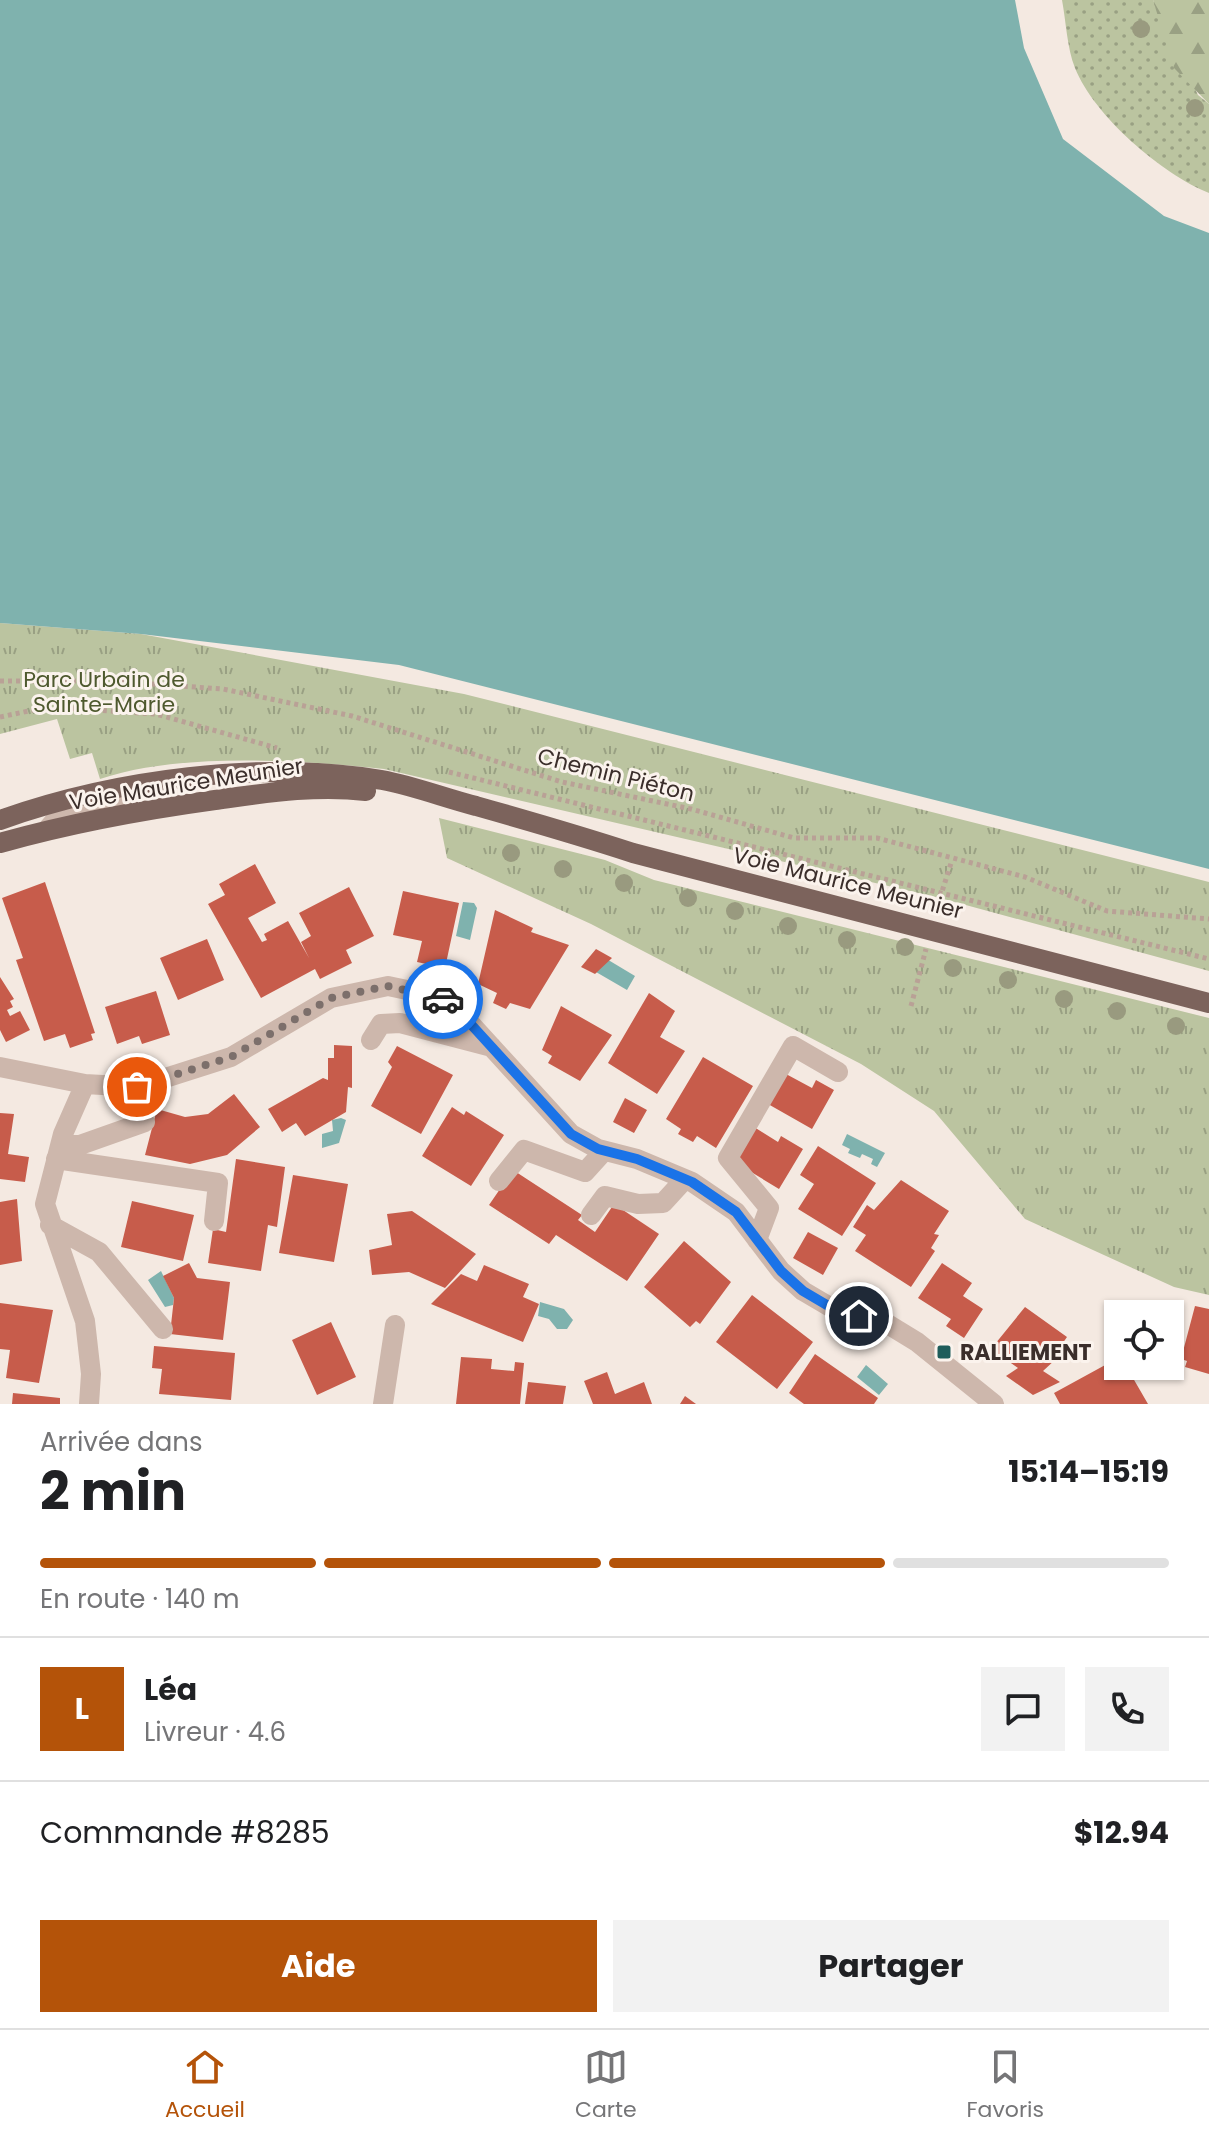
<!DOCTYPE html>
<html lang="fr">
<meta charset="utf-8">
<style>
body{margin:0;font-family:Poppins,sans-serif;background:#f2f2f2;color:#202124;height:100vh;display:flex;flex-direction:column;font-size:30px;white-space:nowrap}
*{box-sizing:border-box;margin:0}
p{font-size:26px;color:#757577}
.icon{flex:none;width:44px;height:44px;fill:none;stroke:currentColor;stroke-width:2;stroke-linecap:round;stroke-linejoin:round}
.map{position:relative;height:1404px;overflow:hidden}
.details{display:flex;flex-direction:column;background:#fff;flex:1}
.details>*{flex:none}
.controls{position:absolute;left:1104px;top:1300px;display:grid;gap:16px}
.controls a{display:grid;place-items:center;width:80px;height:80px;border-radius:0px;background:#fff;box-shadow:0 2px 6px #0004;font-size:40px}
.pin{position:absolute;display:grid;place-items:center;width:68px;height:68px;color:#fff;margin:-34px;border:4px solid #fff;border-radius:50%;box-shadow:0 2px 8px #0007}
.courier{position:absolute;display:grid;place-items:center;width:80px;height:80px;margin:-40px;border:6px solid #1a73e8;border-radius:50%;background:#fff;color:#222;box-shadow:0 2px 10px #0007}
.head em{font-style:normal;font-weight:700}
.head div{display:flex;flex-direction:column-reverse}
.head{display:flex;align-items:center;justify-content:space-between;height:136px;padding:0 40px}
h1{font-size:52px;font-weight:700;line-height:60px}
.bar{display:grid;grid-template-columns:repeat(4,1fr);gap:12px 8px;align-content:center;height:96px;padding:0 40px}
.bar i{height:10px;border-radius:6px;background:#e0e0e0}
.bar .active{background:#b45309}
.bar p{grid-column:span 4}
.line{display:flex;align-items:center;gap:20px;padding:0 40px;border-top:2px solid #e0e0e0}
.line div{flex:1}
.round{display:grid;place-items:center;flex:none;width:84px;height:84px;border-radius:0px;background:#f2f2f2}
.action{display:flex;gap:16px;margin-top:auto;padding:16px 40px}
.action a{flex:1;height:92px;border-radius:0px;background:#b45309;color:#fff;font-size:32px;font-weight:700;line-height:92px;text-align:center}
.action a+a{background:#f2f2f2;color:#202124}
.dock{display:flex;justify-content:space-around;align-items:center;height:112px;border-top:2px solid #e0e0e0;background:#fff;font-size:22px;color:#757577}
.dock a{display:grid;justify-items:center;gap:4px}
.dock .active{color:#b45309}
.map>svg:first-child{display:block}
.grass{fill:url(#grass-dots)}
.forest{fill:url(#forest-firs)}
.park{fill:url(#park-tufts)}
.water{fill:#7fb2ae}
.building{fill:#c75c4b}
.lines{fill:none;stroke-linecap:round;stroke-linejoin:round}
.path{stroke:#b9a196;stroke-width:5;stroke-dasharray:4 4;stroke-linecap:butt}
.minor{stroke:#cdb7ac;stroke-width:20}
.major{stroke:#7c635c;stroke-width:20}
.tree{fill:#999a7f}
.done{stroke:#7c6f6b;stroke-width:8;stroke-dasharray:0 14.4}
.route{stroke:#1a73e8;stroke-width:10}
.poi-dot{fill:#1f5d5b;stroke:#fbf3ed;stroke-width:3}
.labels{text-anchor:middle;dominant-baseline:central;stroke-width:6;stroke-linejoin:round;paint-order:stroke}
.park-label{font-size:22px;fill:#4e592e;stroke:#fbf3ed}
.street-label{font-size:22px;fill:#3b2e2b;stroke:#fbf3ed}
.poi-label{font-size:22px;font-weight:bold;fill:#3b2e2b;stroke:#fbf3ed;text-anchor:start}
</style>
<div class="map">
<svg width="1209" height="1404" viewBox="0 0 1209 1404">
<defs>
<pattern id="grass-dots" width="8" height="8" patternUnits="userSpaceOnUse" patternTransform="scale(2)"><rect width="8" height="8" fill="#bbc4a0"/><path d="M2 2h.1M6 6h.1" fill="none" stroke="#99a083" stroke-width="1.8" stroke-linecap="round"/></pattern>
<pattern id="forest-firs" width="22" height="20" patternUnits="userSpaceOnUse" patternTransform="scale(2)"><rect width="22" height="20" fill="#bbc4a0"/><path d="M5 1l3.5 6h-7zM16 11l3.5 6h-7z" fill="#99a083"/></pattern>
<pattern id="park-tufts" width="24" height="20" patternUnits="userSpaceOnUse" patternTransform="scale(2)"><rect width="24" height="20" fill="#bbc4a0"/><path d="M3 7l-1-3M5 7V3M7 7l1-3M15 17l-1-3M17 17v-4M19 17l1-3" fill="none" stroke="#99a083"/></pattern>
</defs>
<rect width="100%" height="100%" fill="#f4e9e1"/>
<!-- grass -->
<path class="grass" d="M 1062,0 L 1153,0 L 1198,95 L 1209,104 L 1209,193 C 1162,174 1094,116 1075,68 C 1067,48 1066,21 1062,0 Z"/>
<!-- forest -->
<path class="forest" d="M 1153,0 L 1209,0 L 1209,104 L 1174,68 Z"/>
<!-- park -->
<path class="park" d="M 0,623 L 141,634 L 464,694 L 1209,882 L 1209,971 L 940,898 L 384,769 C 301,760 179,752 100,779 L 92,753 L 70,759 L 57,719 L 0,734 Z
M 439,818 L 605,860 L 654,880 L 1209,1018 L 1209,1295 L 1174,1287 L 1025,1219 L 934,1111 L 861,1064 L 591,924 L 447,858 Z"/>
<!-- water -->
<path class="water" d="M 0,0 L 1015,0 L 1024,48 L 1063,139 L 1164,216 L 1209,233 L 1209,869 L 399,665 L 141,634 L 0,623 Z
M 463,902 L 474,903 L 477,908 L 470,940 L 456,936 Z
M 605,958 L 635,976 L 627,990 L 596,972 Z
M 341,1118 L 346,1120 L 339,1143 L 322,1148 L 322,1134 L 333,1131 L 332,1120 Z
M 847,1134 L 885,1153 L 877,1167 L 871,1164 L 873,1159 L 862,1154 L 860,1158 L 848,1153 L 850,1149 L 842,1145 Z
M 161,1271 L 174,1298 L 173,1305 L 165,1307 L 148,1280 Z
M 540,1302 L 564,1309 L 573,1320 L 567,1329 L 557,1329 L 549,1319 L 538,1316 Z
M 866,1365 L 888,1384 L 879,1395 L 857,1377 Z"/>
<!-- building -->
<path class="building" d="M 255,864 L 276,903 L 248,918 L 262,942 L 267,940 L 264,934 L 288,921 L 309,958 L 301,942 L 311,936 L 299,913 L 349,887 L 374,936 L 346,950 L 352,963 L 320,979 L 315,969 L 261,998 L 208,904 L 225,895 L 219,884 Z
M 45,882 L 95,1033 L 91,1034 L 93,1040 L 70,1048 L 65,1034 L 44,1041 L 16,960 L 23,958 L 2,898 Z
M 403,891 L 459,903 L 445,968 L 417,962 L 422,941 L 393,935 Z
M 495,910 L 533,928 L 531,932 L 569,945 L 530,1009 L 510,1003 L 506,1009 L 493,1003 L 497,993 L 478,984 Z
M 207,939 L 224,980 L 178,1000 L 160,958 Z
M 596,949 L 612,958 L 595,974 L 581,967 Z
M 0,977 L 14,999 L 10,1001 L 13,1007 L 7,1010 L 10,1016 L 20,1011 L 30,1030 L 6,1042 L 0,1030 Z
M 156,991 L 170,1035 L 142,1044 L 139,1036 L 117,1044 L 105,1007 Z
M 649,993 L 675,1011 L 660,1037 L 685,1051 L 657,1094 L 608,1063 Z
M 561,1006 L 612,1035 L 580,1081 L 548,1063 L 552,1056 L 542,1050 Z
M 334,1045 L 352,1046 L 352,1088 L 348,1087 L 346,1112 L 305,1136 L 296,1123 L 282,1132 L 268,1109 L 323,1078 L 328,1080 L 328,1058 L 334,1058 Z
M 397,1046 L 453,1075 L 421,1134 L 371,1106 L 392,1067 L 388,1062 Z
M 703,1057 L 753,1086 L 716,1148 L 697,1136 L 693,1142 L 678,1134 L 681,1129 L 666,1119 Z
M 786,1074 L 812,1088 L 816,1080 L 834,1090 L 812,1129 L 768,1104 Z
M 234,1094 L 260,1127 L 227,1155 L 190,1164 L 145,1155 L 157,1109 L 185,1117 L 208,1114 Z
M 625,1098 L 647,1110 L 634,1133 L 613,1122 Z
M 452,1107 L 464,1115 L 466,1111 L 504,1135 L 471,1186 L 422,1156 Z
M 0,1113 L 14,1114 L 8,1154 L 29,1157 L 25,1182 L 0,1179 Z
M 754,1127 L 778,1142 L 781,1136 L 803,1149 L 779,1189 L 733,1161 Z
M 818,1146 L 876,1183 L 842,1236 L 798,1209 L 814,1184 L 800,1175 Z
M 236,1159 L 285,1167 L 277,1227 L 268,1225 L 261,1271 L 208,1263 L 213,1229 L 226,1232 Z
M 513,1170 L 582,1215 L 578,1220 L 595,1232 L 614,1204 L 659,1234 L 627,1281 L 556,1235 L 549,1244 L 489,1205 Z
M 293,1175 L 348,1184 L 334,1262 L 279,1253 Z
M 901,1180 L 949,1211 L 934,1234 L 939,1235 L 931,1248 L 935,1251 L 911,1287 L 855,1251 L 866,1235 L 853,1227 L 867,1205 L 874,1210 Z
M 17,1199 L 22,1261 L 0,1265 L 0,1202 Z
M 132,1201 L 194,1215 L 183,1261 L 121,1247 Z
M 412,1211 L 476,1254 L 445,1288 L 409,1272 L 372,1275 L 369,1250 L 392,1245 L 387,1214 Z
M 808,1232 L 838,1248 L 823,1275 L 793,1258 Z
M 684,1241 L 731,1282 L 700,1324 L 696,1321 L 690,1327 L 644,1287 Z
M 189,1263 L 197,1278 L 230,1282 L 223,1340 L 170,1334 L 174,1298 L 163,1276 Z
M 942,1263 L 972,1283 L 963,1296 L 983,1309 L 964,1338 L 946,1326 L 951,1319 L 918,1298 Z
M 484,1265 L 529,1284 L 523,1297 L 539,1304 L 523,1342 L 431,1304 L 461,1274 L 477,1281 Z
M 752,1295 L 813,1342 L 777,1389 L 716,1342 Z
M 0,1303 L 53,1310 L 39,1383 L 6,1378 L 10,1350 L 0,1349 Z
M 1195,1306 L 1209,1309 L 1209,1374 L 1185,1367 L 1187,1361 L 1181,1359 Z
M 1025,1307 L 1067,1337 L 1053,1357 L 1056,1359 L 1043,1371 L 1060,1382 L 1033,1395 L 1006,1376 L 1018,1368 L 991,1349 Z
M 331,1322 L 356,1377 L 317,1395 L 292,1340 Z
M 154,1346 L 235,1353 L 231,1400 L 159,1394 L 162,1369 L 152,1368 Z
M 815,1354 L 878,1398 L 874,1404 L 804,1404 L 789,1393 Z
M 461,1357 L 492,1359 L 491,1369 L 514,1371 L 515,1362 L 524,1363 L 520,1404 L 456,1404 Z
M 1118,1358 L 1118,1366 L 1126,1366 L 1148,1404 L 1060,1404 L 1054,1393 Z
M 607,1372 L 615,1394 L 644,1382 L 652,1404 L 593,1404 L 584,1381 Z
M 528,1382 L 566,1386 L 563,1404 L 525,1404 Z
M 13,1393 L 60,1398 L 60,1404 L 12,1404 Z
M 685,1396 L 696,1404 L 680,1404 Z"/>
<g class="lines">
<!-- path -->
<path class="path" d="M 0,681 L 109,681 L 223,689 L 352,716 L 562,782 L 691,809 L 794,838 L 877,838 L 1025,877 L 1107,911 L 1209,919
M 0,717 L 48,707 L 156,714 L 277,748
M 449,772 L 1209,959
M 940,898 L 952,860
M 911,1006 L 926,949"/>
<!-- minor -->
<path class="minor" d="M 47,830 L 57,818 L 114,806 L 134,786
M 371,1040 L 381,1024 L 400,1023 L 492,1047
M 0,1067 L 85,1084 L 137,1087 L 231,1057 L 331,998 L 388,986 L 440,997 L 467,1020 L 571,1134 L 598,1149 L 637,1159 L 692,1182 L 736,1212 L 781,1271 L 803,1291 L 837,1311 L 881,1320 L 917,1342 L 994,1404
M 85,1084 L 63,1134 L 45,1204 L 85,1321 L 91,1374 L 89,1404
M 60,1145 L 80,1145 L 145,1122
M 56,1159 L 218,1183 L 214,1221
M 499,1181 L 524,1150 L 585,1172 L 604,1151
M 591,1215 L 605,1196 L 638,1204 L 663,1203 L 685,1179
M 50,1225 L 99,1252 L 163,1329
M 757,1240 L 769,1208 L 728,1158 L 793,1046 L 838,1072
M 383,1404 L 395,1325"/>
<!-- major -->
<path class="major" d="M 0,820 C 115,779 261,760 382,780 C 414,786 445,798 476,806 C 529,821 581,836 633,853 L 1209,1003
M 0,843 C 71,823 142,810 215,800 C 266,793 315,785 366,791"/>
</g>
<!-- trees -->
<g class="tree">
<circle cx="1141" cy="29" r="9"/>
<circle cx="1195" cy="108" r="9"/>
<circle cx="511" cy="853" r="9"/>
<circle cx="563" cy="869" r="9"/>
<circle cx="624" cy="883" r="9"/>
<circle cx="688" cy="898" r="9"/>
<circle cx="735" cy="911" r="9"/>
<circle cx="788" cy="926" r="9"/>
<circle cx="847" cy="940" r="9"/>
<circle cx="905" cy="947" r="9"/>
<circle cx="953" cy="968" r="9"/>
<circle cx="1008" cy="980" r="9"/>
<circle cx="1064" cy="999" r="9"/>
<circle cx="1117" cy="1011" r="9"/>
<circle cx="1176" cy="1026" r="9"/>
</g>
<g class="lines">
<!-- done -->
<path class="done" d="M 137,1087 L 231,1057 L 331,998 L 388,986 L 443,999"/>
<!-- route -->
<path class="route" d="M 443,999 L 467,1020 L 571,1134 L 598,1149 L 637,1159 L 692,1182 L 736,1212 L 781,1271 L 803,1291 L 837,1311 L 859,1316"/>
</g>
<!-- markers -->
<rect class="poi-dot" x="936" y="1344" width="16" height="16" rx="4"/>
<g class="labels">
<!-- park labels -->
<g class="park-label">
<text x="104" y="679">Parc Urbain de<tspan x="104" dy="25">Sainte-Marie</tspan></text>
</g>
<!-- street labels -->
<g class="street-label">
<text transform="translate(616 775) rotate(14)">Chemin Piéton</text>
<text transform="translate(186 784) rotate(-9)">Voie Maurice Meunier</text>
<text transform="translate(848 883) rotate(14)">Voie Maurice Meunier</text>
</g>
<!-- poi labels -->
<g class="poi-label">
<text x="960" y="1352">RALLIEMENT</text>
</g>
</g>
</svg>
<div class="controls">
<a><svg class="icon" aria-label="locate" viewBox="0 0 24 24"><circle cx="12" cy="12" r="6"/><path d="M12 2v4M12 18v4M2 12h4M18 12h4"/></svg></a>
</div>
<div class="pin" style="left:137px;top:1087px;background:#ea580c"><svg class="icon" aria-label="bag" viewBox="0 0 24 24"><path d="M5 8h14l-1 12H6zM9 8a3 3 0 0 1 6 0"/></svg></div>
<div class="pin" style="left:859px;top:1316px;background:#1f2937"><svg class="icon" aria-label="home" viewBox="0 0 24 24"><path d="M3 11l9-7 9 7M6 9v11h12V9"/></svg></div>
<div class="courier" style="left:443px;top:999px"><svg class="icon" aria-label="car" viewBox="0 0 24 24"><path d="M5 17H2v-5l4-1 3-4h7l3 4 3 1v5h-3M9 17h6M6 11h13"/><circle cx="7" cy="17" r="2"/><circle cx="17" cy="17" r="2"/></svg></div>
</div>
<section class="details">
<div class="head"><div><h1>2 min</h1><p>Arrivée dans</p></div><em>15:14–15:19</em></div>
<div class="bar"><i class="active"></i><i class="active"></i><i class="active"></i><i></i><p>En route · 140 m</p></div>
<div class="line" style="height:144px"><b class="round" style="background:#b45309;color:#fff">L</b><div><b>Léa</b><p>Livreur · 4.6</p></div><a class="round"><svg class="icon" aria-label="chat" viewBox="0 0 24 24"><path d="M4 5h16v11H9l-5 4z"/></svg></a><a class="round"><svg class="icon" aria-label="phone" viewBox="0 0 24 24"><path d="M5 4h4l2 5-3 2q2 4 5 5l2-3 5 2v4C11 20 4 13 5 4z"/></svg></a></div>
<div class="line" style="height:104px"><div>Commande #8285</div><b>$12.94</b></div>
<div class="action"><a>Aide</a><a>Partager</a></div>
</section>
<nav class="dock">
<a class="active"><svg class="icon" aria-label="home" viewBox="0 0 24 24"><path d="M3 11l9-7 9 7M6 9v11h12V9"/></svg>Accueil</a>
<a><svg class="icon" aria-label="map" viewBox="0 0 24 24"><path d="M3 6l6-2 6 2 6-2v14l-6 2-6-2-6 2zM9 4v14M15 6v14"/></svg>Carte</a>
<a><svg class="icon" aria-label="saved" viewBox="0 0 24 24"><path d="M7 4h10v16l-5-4-5 4z"/></svg>Favoris</a>
</nav>
